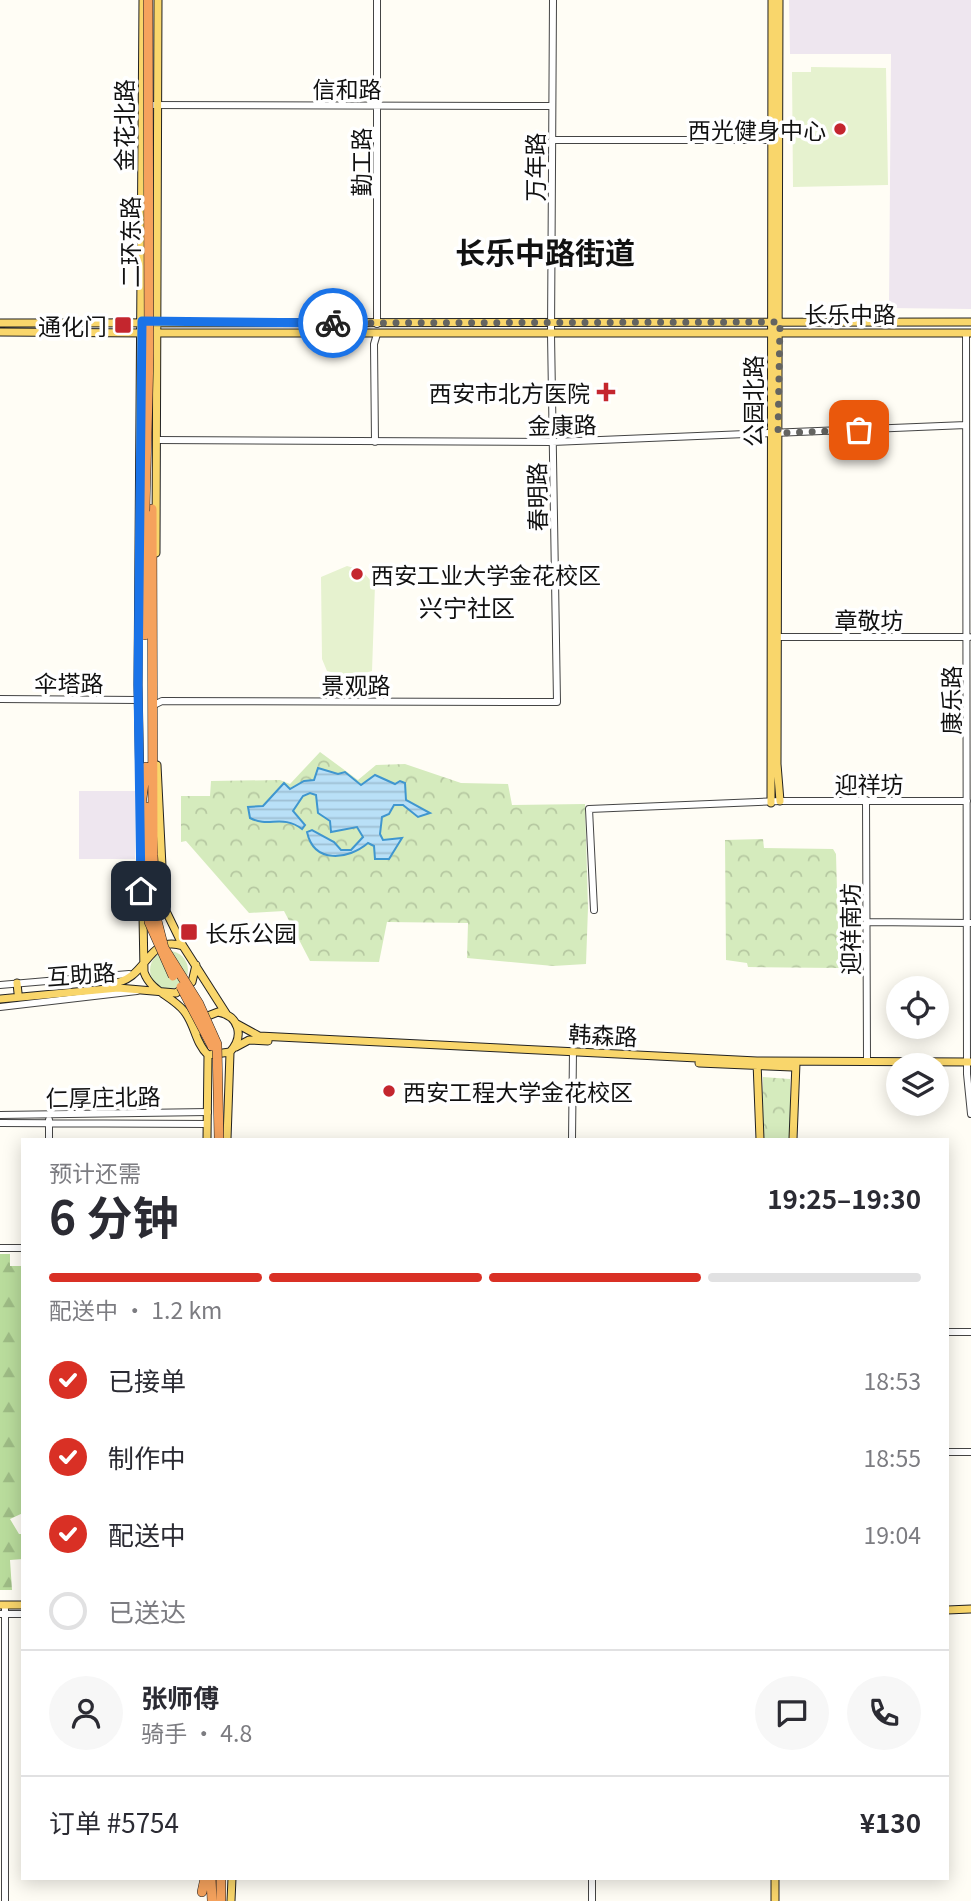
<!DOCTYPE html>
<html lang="zh">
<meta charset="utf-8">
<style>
body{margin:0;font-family:Georgia,"Noto Sans SC",serif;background:#f7f7f7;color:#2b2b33;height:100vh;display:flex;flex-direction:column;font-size:26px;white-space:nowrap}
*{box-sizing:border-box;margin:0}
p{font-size:23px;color:#7c7c81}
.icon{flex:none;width:38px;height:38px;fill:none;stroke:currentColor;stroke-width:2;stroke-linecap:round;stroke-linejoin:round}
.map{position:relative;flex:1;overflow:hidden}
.side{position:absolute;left:21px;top:1138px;width:928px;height:742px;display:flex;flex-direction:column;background:#fff;border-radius:0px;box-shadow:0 4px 18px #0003}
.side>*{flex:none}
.buttons{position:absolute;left:886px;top:976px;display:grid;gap:14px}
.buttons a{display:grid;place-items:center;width:63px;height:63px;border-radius:50%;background:#fff;box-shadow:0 4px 18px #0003;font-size:35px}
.pin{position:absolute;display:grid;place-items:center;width:60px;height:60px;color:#fff;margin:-30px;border-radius:14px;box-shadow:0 4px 10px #0006}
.courier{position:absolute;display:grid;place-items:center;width:70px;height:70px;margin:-35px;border:5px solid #1a73e8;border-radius:50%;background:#fff;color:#222;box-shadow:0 2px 9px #0007}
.headline em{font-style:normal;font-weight:700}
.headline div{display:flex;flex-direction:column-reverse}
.headline{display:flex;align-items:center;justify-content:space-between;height:119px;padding:0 28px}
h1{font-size:46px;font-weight:700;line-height:52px}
.bar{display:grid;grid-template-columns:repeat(4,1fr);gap:10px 7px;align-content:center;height:84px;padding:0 28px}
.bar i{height:9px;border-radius:5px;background:#e1e1e2}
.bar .on{background:#d93025}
.bar p{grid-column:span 4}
.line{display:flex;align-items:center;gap:18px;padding:0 28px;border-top:2px solid #e1e1e2}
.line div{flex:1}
.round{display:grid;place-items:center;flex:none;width:74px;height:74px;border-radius:37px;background:#f7f7f7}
ol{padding:0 28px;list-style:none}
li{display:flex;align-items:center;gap:21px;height:77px}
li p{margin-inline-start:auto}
li .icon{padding:7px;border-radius:50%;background:#d93025;color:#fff;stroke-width:4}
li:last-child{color:#7c7c81}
li i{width:38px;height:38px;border:4px solid #e1e1e2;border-radius:50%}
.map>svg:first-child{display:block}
.industrial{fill:#eee6ef}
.grass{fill:#d5ebbd}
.forest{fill:url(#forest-firs)}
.park{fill:url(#park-crowns)}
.pitch{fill:#e6f2cf}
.water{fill:url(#water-rules);stroke:#3f96cf;stroke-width:2}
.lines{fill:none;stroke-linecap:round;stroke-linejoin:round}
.minor-casing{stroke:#444;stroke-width:8}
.major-casing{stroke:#222;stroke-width:9}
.highway-casing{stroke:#222;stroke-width:10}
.minor{stroke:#fff;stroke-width:6}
.major{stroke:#f9d66b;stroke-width:7}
.highway{stroke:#f5a25d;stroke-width:9}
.highway-bridge-casing{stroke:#222;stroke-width:10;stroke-linecap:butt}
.highway-bridge{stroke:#f5a25d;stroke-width:9}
.done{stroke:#646461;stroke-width:7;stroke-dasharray:0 12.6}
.route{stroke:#1a73e8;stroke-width:9}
.poi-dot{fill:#c4262e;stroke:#fff;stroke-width:2.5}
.labels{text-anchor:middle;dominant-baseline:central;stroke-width:7;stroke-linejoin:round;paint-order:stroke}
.street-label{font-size:23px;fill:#111;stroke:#fff}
.poi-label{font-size:23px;fill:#111;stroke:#fff;text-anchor:end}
.neighbourhood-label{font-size:24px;fill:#111;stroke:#fff}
.district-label{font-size:30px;font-weight:bold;fill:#111;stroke:#fff}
</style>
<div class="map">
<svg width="971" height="1901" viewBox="0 0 971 1901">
<defs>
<pattern id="forest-firs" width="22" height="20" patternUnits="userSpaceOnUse" patternTransform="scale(1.75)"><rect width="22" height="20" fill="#b9dc9c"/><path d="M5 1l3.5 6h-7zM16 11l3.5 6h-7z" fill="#9ebc85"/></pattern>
<pattern id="park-crowns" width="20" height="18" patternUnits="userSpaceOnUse" patternTransform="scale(1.75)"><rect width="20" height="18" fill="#d5ebbd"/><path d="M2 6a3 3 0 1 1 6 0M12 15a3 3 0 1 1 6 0" fill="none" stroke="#b6c8a1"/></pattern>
<pattern id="water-rules" width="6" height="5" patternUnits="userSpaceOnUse" patternTransform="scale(1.75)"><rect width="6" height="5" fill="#b9e0f7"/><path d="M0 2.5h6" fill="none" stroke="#9ebfd3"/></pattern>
</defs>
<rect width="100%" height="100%" fill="#fffdf5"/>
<!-- industrial -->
<path class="industrial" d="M 789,0 L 971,0 L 971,309 L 889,308 L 891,54 L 790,54 Z
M 79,791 L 135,791 L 135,859 L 79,859 Z"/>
<!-- grass -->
<path class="grass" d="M150 970a19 19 0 1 1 38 0a19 19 0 1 1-38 0Z"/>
<!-- forest -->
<path class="forest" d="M 0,1254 L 10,1254 L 10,1266 L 23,1266 L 23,1513 L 10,1519 L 19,1534 L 23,1534 L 23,1559 L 10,1560 L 12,1590 L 0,1590 Z"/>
<!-- park -->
<path class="park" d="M 320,752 L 358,780 L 376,765 L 405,764 L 461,783 L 508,784 L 512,805 L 585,804 L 588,908 L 586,964 L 553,966 L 467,958 L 468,923 L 387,922 L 379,962 L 310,961 L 284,911 L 249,913 L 186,841 L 181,842 L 181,796 L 210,796 L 211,781 L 280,780 L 290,784 Z
M 763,839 L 764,848 L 833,849 L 836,854 L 839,968 L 748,967 L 747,963 L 726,960 L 725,840 Z
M 763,1077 L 790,1079 L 790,1139 L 762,1139 Z"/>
<!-- pitch -->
<path class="pitch" d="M 811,67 L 886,68 L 888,185 L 793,187 L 792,72 L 811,72 Z
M 347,566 L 361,570 L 375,585 L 372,671 L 349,677 L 327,671 L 322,659 L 321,577 Z"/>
<!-- water -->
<path class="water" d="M 318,768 L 338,774 L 345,772 L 361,785 L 375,775 L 395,784 L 400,781 L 405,783 L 406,800 L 430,813 L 418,817 L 403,805 L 394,805 L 389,814 L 382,817 L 380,834 L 383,840 L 402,838 L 389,859 L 375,859 L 374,846 L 368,843 C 348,860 314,864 307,832 L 312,830 L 334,842 L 341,850 L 351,850 L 363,837 L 357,827 L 331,832 L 330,821 L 318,813 L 316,795 L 310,793 L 303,796 L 293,811 L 305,825 L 302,829 C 282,814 269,828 250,818 L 248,807 L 263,806 L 284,783 L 290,789 L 304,781 L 314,780 Z"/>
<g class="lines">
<defs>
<path id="minor" d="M 145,105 L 552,106
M 552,140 L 774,140
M 377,324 L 377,0
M 966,333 L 967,1074 L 971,1114
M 157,440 L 552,442 L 966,425
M 375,442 L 374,344 L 377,334
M 773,637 L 969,637
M 0,699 L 138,700
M 156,704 L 162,701 L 557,702 L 551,334 L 553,0
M 866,800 L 867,1058
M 594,910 L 589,809 L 780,801 L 967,801
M 867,922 L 970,923
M 0,985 L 129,974
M 0,1007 L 137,991
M 0,1115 L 208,1112
M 0,1123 L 207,1124
M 49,1139 L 49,1120
M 572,1139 L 573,1051
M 0,1248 L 23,1248
M 947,1332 L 971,1332
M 947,1452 L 971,1452
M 0,1614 L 23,1614
M 5,1901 L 5,1609
M 592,1901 L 592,1878"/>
<path id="major" d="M 779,0 L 777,764 L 780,801
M 0,323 L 971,322
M 0,332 L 144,333
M 156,333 L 971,333
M 156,553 L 158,0
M 157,765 L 164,907 L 183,946 L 227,1015
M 140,787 L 138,685 L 143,0
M 141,802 L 144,972 C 151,992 171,995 184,1011 C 195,1024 195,1043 208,1055 L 230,1052 C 244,1037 240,1016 218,1012 L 200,1019 L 196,1034
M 771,803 L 772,0
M 17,983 L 18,993
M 110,984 C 150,980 145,934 183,946
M 0,999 L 118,988 L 176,993 L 192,982 L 196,965
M 237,1024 L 259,1036 L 757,1061 L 971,1062
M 236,1047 L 249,1040 L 268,1041
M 757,1062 L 760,1139
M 699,1063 L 792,1067
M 207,1139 L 208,1055
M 227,1139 L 230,1053
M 793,1139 L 796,1063
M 0,1605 L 23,1605
M 947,1610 L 971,1609
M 231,1901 L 232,1878
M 775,1901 L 775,1878"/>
<path id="highway" d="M 152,509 L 153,855
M 145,635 L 145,511
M 141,806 L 146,767
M 146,807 L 147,857
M 211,1878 L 212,1901
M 202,1892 L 205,1878
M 221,1901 L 221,1878"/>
</defs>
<!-- minor casing -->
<use href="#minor" class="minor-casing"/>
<!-- major casing -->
<use href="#major" class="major-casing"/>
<!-- highway casing -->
<use href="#highway" class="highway-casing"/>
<!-- minor -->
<use href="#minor" class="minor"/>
<!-- major -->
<use href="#major" class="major"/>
<!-- highway -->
<use href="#highway" class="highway"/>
<defs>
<path id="highway-bridge" d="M 145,511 L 149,354 L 148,0
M 153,855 L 155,913 L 164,948 L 199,1004 L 217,1044 L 219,1139
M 147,857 L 149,922 L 173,976
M 181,987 L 212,1046"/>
</defs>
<!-- highway-bridge casing -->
<use href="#highway-bridge" class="highway-bridge-casing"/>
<!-- highway-bridge -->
<use href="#highway-bridge" class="highway-bridge"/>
</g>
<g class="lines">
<!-- done -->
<path class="done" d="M 333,323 L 780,322 L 778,433 L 859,430"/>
<!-- route -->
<path class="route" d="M 141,891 L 138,685 L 142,321 L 333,323"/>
</g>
<!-- markers -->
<g class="poi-dot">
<circle cx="840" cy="129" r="7"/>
<rect x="114" y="316" width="18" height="18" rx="3.5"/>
<path d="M602.5 381.5h7v7h7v7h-7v7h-7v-7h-7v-7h7z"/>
<circle cx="357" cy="574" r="7"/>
<rect x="180" y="923" width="18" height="18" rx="3.5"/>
<circle cx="389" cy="1091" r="7"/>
</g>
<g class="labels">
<!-- street labels -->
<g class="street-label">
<text x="347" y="88">信和路</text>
<text transform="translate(123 125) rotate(-90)">金花北路</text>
<text transform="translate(360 162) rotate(-90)">勤工路</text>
<text transform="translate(534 167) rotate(-90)">万年路</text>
<text transform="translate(129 242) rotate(-90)">二环东路</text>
<text x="850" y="313">长乐中路</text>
<text transform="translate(752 401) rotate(-90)">公园北路</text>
<text transform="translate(562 424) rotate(-1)">金康路</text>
<text transform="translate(536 497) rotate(-91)">春明路</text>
<text x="869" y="619">章敬坊</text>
<text x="69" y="682">伞塔路</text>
<text x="356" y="684">景观路</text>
<text transform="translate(950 700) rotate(-90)">康乐路</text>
<text x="869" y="783">迎祥坊</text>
<text transform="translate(849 929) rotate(-90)">迎祥南坊</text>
<text transform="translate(81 973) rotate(-4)">互助路</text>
<text transform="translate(603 1034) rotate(3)">韩森路</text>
<text transform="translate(103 1096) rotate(-1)">仁厚庄北路</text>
</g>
<!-- poi labels -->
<g class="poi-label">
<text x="826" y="129">西光健身中心</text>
<text x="107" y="325">通化门</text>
<text x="590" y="392">西安市北方医院</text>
<text x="371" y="574" text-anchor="start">西安工业大学金花校区</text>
<text x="205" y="932" text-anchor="start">长乐公园</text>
<text x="403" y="1091" text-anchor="start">西安工程大学金花校区</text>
</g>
<!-- neighbourhood labels -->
<g class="neighbourhood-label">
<text x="467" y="606">兴宁社区</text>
</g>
<!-- district labels -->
<g class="district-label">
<text x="545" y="251">长乐中路街道</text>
</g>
</g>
</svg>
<div class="buttons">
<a><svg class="icon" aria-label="locate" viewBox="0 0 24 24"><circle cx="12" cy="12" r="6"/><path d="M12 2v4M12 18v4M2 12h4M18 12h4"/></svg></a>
<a><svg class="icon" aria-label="layers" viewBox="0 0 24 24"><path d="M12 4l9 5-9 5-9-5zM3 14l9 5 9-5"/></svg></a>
</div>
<div class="pin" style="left:859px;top:430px;background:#ea580c"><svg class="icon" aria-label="bag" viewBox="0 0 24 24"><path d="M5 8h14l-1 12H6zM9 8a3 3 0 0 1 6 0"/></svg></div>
<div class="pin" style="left:141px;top:891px;background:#1f2937"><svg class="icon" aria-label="home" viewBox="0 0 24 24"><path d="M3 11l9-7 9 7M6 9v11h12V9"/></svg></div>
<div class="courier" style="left:333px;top:323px"><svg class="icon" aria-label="bike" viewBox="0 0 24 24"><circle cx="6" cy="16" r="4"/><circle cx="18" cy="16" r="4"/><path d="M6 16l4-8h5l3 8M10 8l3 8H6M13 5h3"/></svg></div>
<section class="side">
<div class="headline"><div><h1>6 分钟</h1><p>预计还需</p></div><em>19:25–19:30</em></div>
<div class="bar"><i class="on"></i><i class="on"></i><i class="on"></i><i></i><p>配送中 · 1.2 km</p></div>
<ol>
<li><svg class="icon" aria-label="check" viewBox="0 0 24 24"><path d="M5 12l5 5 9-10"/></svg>已接单<p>18:53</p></li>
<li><svg class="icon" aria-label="check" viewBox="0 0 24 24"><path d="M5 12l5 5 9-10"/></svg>制作中<p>18:55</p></li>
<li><svg class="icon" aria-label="check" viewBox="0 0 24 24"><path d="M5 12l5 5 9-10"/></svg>配送中<p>19:04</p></li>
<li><i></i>已送达</li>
</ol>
<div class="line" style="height:126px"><a class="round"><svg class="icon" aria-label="person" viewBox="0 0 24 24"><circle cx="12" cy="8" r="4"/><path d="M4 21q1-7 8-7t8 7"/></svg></a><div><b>张师傅</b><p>骑手 · 4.8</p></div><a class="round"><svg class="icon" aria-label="chat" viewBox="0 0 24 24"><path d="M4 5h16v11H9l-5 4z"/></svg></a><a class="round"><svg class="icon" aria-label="phone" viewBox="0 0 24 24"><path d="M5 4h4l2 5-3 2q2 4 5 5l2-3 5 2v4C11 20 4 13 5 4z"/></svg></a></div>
<div class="line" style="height:91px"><div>订单 #5754</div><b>¥130</b></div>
</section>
</div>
